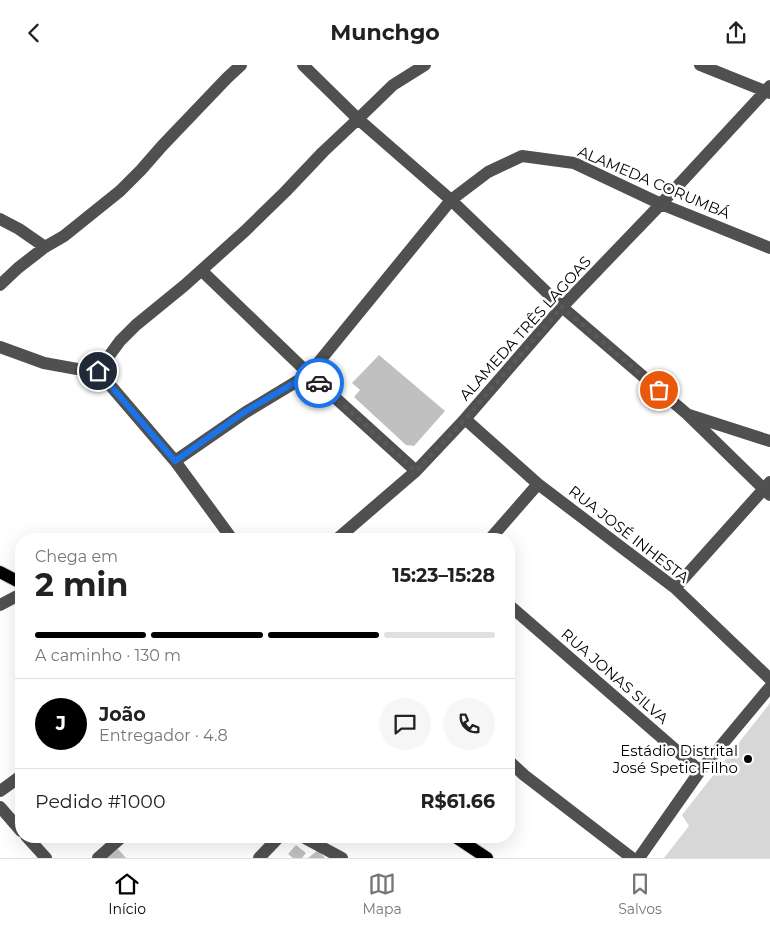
<!DOCTYPE html>
<html lang="pt">
<meta charset="utf-8">
<style>
body{margin:0;font-family:Montserrat,sans-serif;background:#f6f6f6;color:#222;height:100vh;display:flex;flex-direction:column;font-size:19px;white-space:nowrap}
*{box-sizing:border-box;margin:0}
p{font-size:16px;color:#767676}
.icon{flex:none;width:28px;height:28px;fill:none;stroke:currentColor;stroke-width:2;stroke-linecap:round;stroke-linejoin:round}
.map{position:relative;flex:1;overflow:hidden}
.side{position:absolute;left:15px;top:468px;width:500px;height:310px;display:flex;flex-direction:column;background:#fff;border-radius:20px;box-shadow:0 5px 20px #0002}
.side>*{flex:none}
.pin{position:absolute;display:grid;place-items:center;width:42px;height:42px;color:#fff;margin:-21px;border:2px solid #fff;border-radius:50%;box-shadow:0 1px 5px #0007}
.courier{position:absolute;display:grid;place-items:center;width:50px;height:50px;margin:-25px;border:4px solid #1a73e8;border-radius:50%;background:#fff;color:#222;box-shadow:0 1px 6px #0007}
.overview em{font-style:normal;font-weight:700}
.overview div{display:flex;flex-direction:column-reverse}
.overview{display:flex;align-items:center;justify-content:space-between;height:85px;padding:0 20px}
h1{font-size:32px;font-weight:700;line-height:38px}
.bar{display:grid;grid-template-columns:repeat(4,1fr);gap:8px 5px;align-content:center;height:60px;padding:0 20px}
.bar i{height:6px;border-radius:4px;background:#e0e0e0}
.bar .selected{background:#000}
.bar p{grid-column:span 4}
.line{display:flex;align-items:center;gap:12px;padding:0 20px;border-top:1px solid #e0e0e0}
.line div{flex:1}
.round{display:grid;place-items:center;flex:none;width:52px;height:52px;border-radius:26px;background:#f6f6f6}
header{display:flex;justify-content:space-between;align-items:center;height:65px;padding:0 20px;background:#fff;font-size:22px;font-weight:700}
.menu{display:flex;justify-content:space-around;align-items:center;height:70px;border-top:1px solid #e0e0e0;background:#fff;font-size:14px;color:#767676}
.menu a{display:grid;justify-items:center;gap:2px}
.menu .selected{color:#000}
.map>svg:first-child{display:block}
.green{fill:#d7d7d7}
.building{fill:#c0c0c0}
.lines{fill:none;stroke-linecap:round;stroke-linejoin:round}
.major-casing{stroke:#dbdbdb;stroke-width:14}
.minor{stroke:#505050;stroke-width:12}
.major{stroke:#000;stroke-width:12}
.done{stroke:#595959;stroke-width:5;stroke-dasharray:0 9}
.route{stroke:#1a73e8;stroke-width:6}
.poi-dot{fill:#000;stroke:#fff;stroke-width:2}
.labels{text-anchor:middle;dominant-baseline:central;stroke-width:5;stroke-linejoin:round;paint-order:stroke}
.street-label{font-size:15px;fill:#000;stroke:#fff}
.poi-label{font-size:15px;fill:#000;stroke:#fff;text-anchor:end}
</style>
<header><svg class="icon" aria-label="back" viewBox="0 0 24 24"><path d="M15 5l-7 7 7 7"/></svg>Munchgo<svg class="icon" aria-label="share" viewBox="0 0 24 24"><path d="M12 15V3M7 8l5-5 5 5M5 13v7h14v-7"/></svg></header>
<div class="map">
<svg width="770" height="793" viewBox="0 0 770 793">
<rect width="100%" height="100%" fill="#fff"/>
<!-- green -->
<path class="green" d="M 770,638 L 770,793 L 664,793 L 689,761 L 682,750 Z"/>
<!-- building -->
<path class="building" d="M 379,290 L 445,346 L 414,381 L 406,380 L 354,332 L 360,325 L 352,318 Z
M 296,780 L 306,788 L 302,793 L 293,793 L 288,789 Z
M 118,784 L 126,793 L 106,793 Z
M 318,785 L 325,793 L 308,793 Z"/>
<g class="lines">
<defs>
<path id="major" d="M 0,507 L 21,518
M 454,771 L 487,793"/>
</defs>
<!-- major casing -->
<use href="#major" class="major-casing"/>
<!-- minor -->
<path class="minor" d="M 303,0 L 358,54 L 451,135 L 562,242 L 687,349 L 770,430
M 700,0 L 770,28
M 0,154 L 19,164 L 45,182
M 202,206 L 309,309 L 416,406
M 0,220 L 18,203 L 45,182 L 64,171 L 120,126 L 141,105 L 162,81 L 227,13 L 241,0
M 0,282 L 44,298 L 77,304 L 98,306
M 98,306 L 120,276 L 136,260 L 185,220 L 245,166 L 285,127 L 323,87 L 358,54 L 393,20 L 425,0
M 98,306 L 175,396 L 232,474
M 689,350 L 770,376
M 465,354 L 538,419 L 675,523 L 770,614
M 175,396 L 246,347 L 309,309 L 451,135 L 488,107 L 522,91 L 574,98 L 661,139 L 770,183
M 337,474 L 416,406 L 465,354 L 562,242 L 661,139 L 770,21
M 490,474 L 538,419
M 675,523 L 770,417
M 0,540 L 21,529
M 509,540 L 700,706
M 509,696 L 524,710 L 632,793
M 0,726 L 21,711
M 0,742 L 21,766
M 26,771 L 46,793
M 301,771 L 342,793
M 98,793 L 123,771
M 259,793 L 280,771
M 639,793 L 700,706 L 770,622"/>
<!-- major -->
<use href="#major" class="major"/>
</g>
<g class="lines">
<!-- done -->
<path class="done" d="M 319,318 L 416,406 L 465,354 L 562,242 L 659,325"/>
<!-- route -->
<path class="route" d="M 98,306 L 175,396 L 246,346 L 309,309 L 319,318"/>
</g>
<!-- markers -->
<circle class="poi-dot" cx="748" cy="694" r="5"/>
<g class="labels">
<!-- street labels -->
<g class="street-label">
<text transform="translate(654 117) rotate(23)">ALAMEDA CORUMBÁ</text>
<text transform="translate(525 263) rotate(-48)">ALAMEDA TRÊS LAGOAS</text>
<text transform="translate(629 469) rotate(38)">RUA JOSÉ INHESTA</text>
<text transform="translate(615 611) rotate(41)">RUA JONAS SILVA</text>
</g>
<!-- poi labels -->
<g class="poi-label">
<text x="738" y="685">Estádio Distrital<tspan x="738" dy="17">José Spetic Filho</tspan></text>
</g>
</g>
</svg>
<div class="pin" style="left:659px;top:325px;background:#ea580c"><svg class="icon" aria-label="bag" viewBox="0 0 24 24"><path d="M5 8h14l-1 12H6zM9 8a3 3 0 0 1 6 0"/></svg></div>
<div class="pin" style="left:98px;top:306px;background:#1f2937"><svg class="icon" aria-label="home" viewBox="0 0 24 24"><path d="M3 11l9-7 9 7M6 9v11h12V9"/></svg></div>
<div class="courier" style="left:319px;top:318px"><svg class="icon" aria-label="car" viewBox="0 0 24 24"><path d="M5 17H2v-5l4-1 3-4h7l3 4 3 1v5h-3M9 17h6M6 11h13"/><circle cx="7" cy="17" r="2"/><circle cx="17" cy="17" r="2"/></svg></div>
<section class="side">
<div class="overview"><div><h1>2 min</h1><p>Chega em</p></div><em>15:23–15:28</em></div>
<div class="bar"><i class="selected"></i><i class="selected"></i><i class="selected"></i><i></i><p>A caminho · 130 m</p></div>
<div class="line" style="height:90px"><b class="round" style="background:#000;color:#fff">J</b><div><b>João</b><p>Entregador · 4.8</p></div><a class="round"><svg class="icon" aria-label="chat" viewBox="0 0 24 24"><path d="M4 5h16v11H9l-5 4z"/></svg></a><a class="round"><svg class="icon" aria-label="phone" viewBox="0 0 24 24"><path d="M5 4h4l2 5-3 2q2 4 5 5l2-3 5 2v4C11 20 4 13 5 4z"/></svg></a></div>
<div class="line" style="height:65px"><div>Pedido #1000</div><b>R$61.66</b></div>
</section>
</div>
<nav class="menu">
<a class="selected"><svg class="icon" aria-label="home" viewBox="0 0 24 24"><path d="M3 11l9-7 9 7M6 9v11h12V9"/></svg>Início</a>
<a><svg class="icon" aria-label="map" viewBox="0 0 24 24"><path d="M3 6l6-2 6 2 6-2v14l-6 2-6-2-6 2zM9 4v14M15 6v14"/></svg>Mapa</a>
<a><svg class="icon" aria-label="saved" viewBox="0 0 24 24"><path d="M7 4h10v16l-5-4-5 4z"/></svg>Salvos</a>
</nav>
